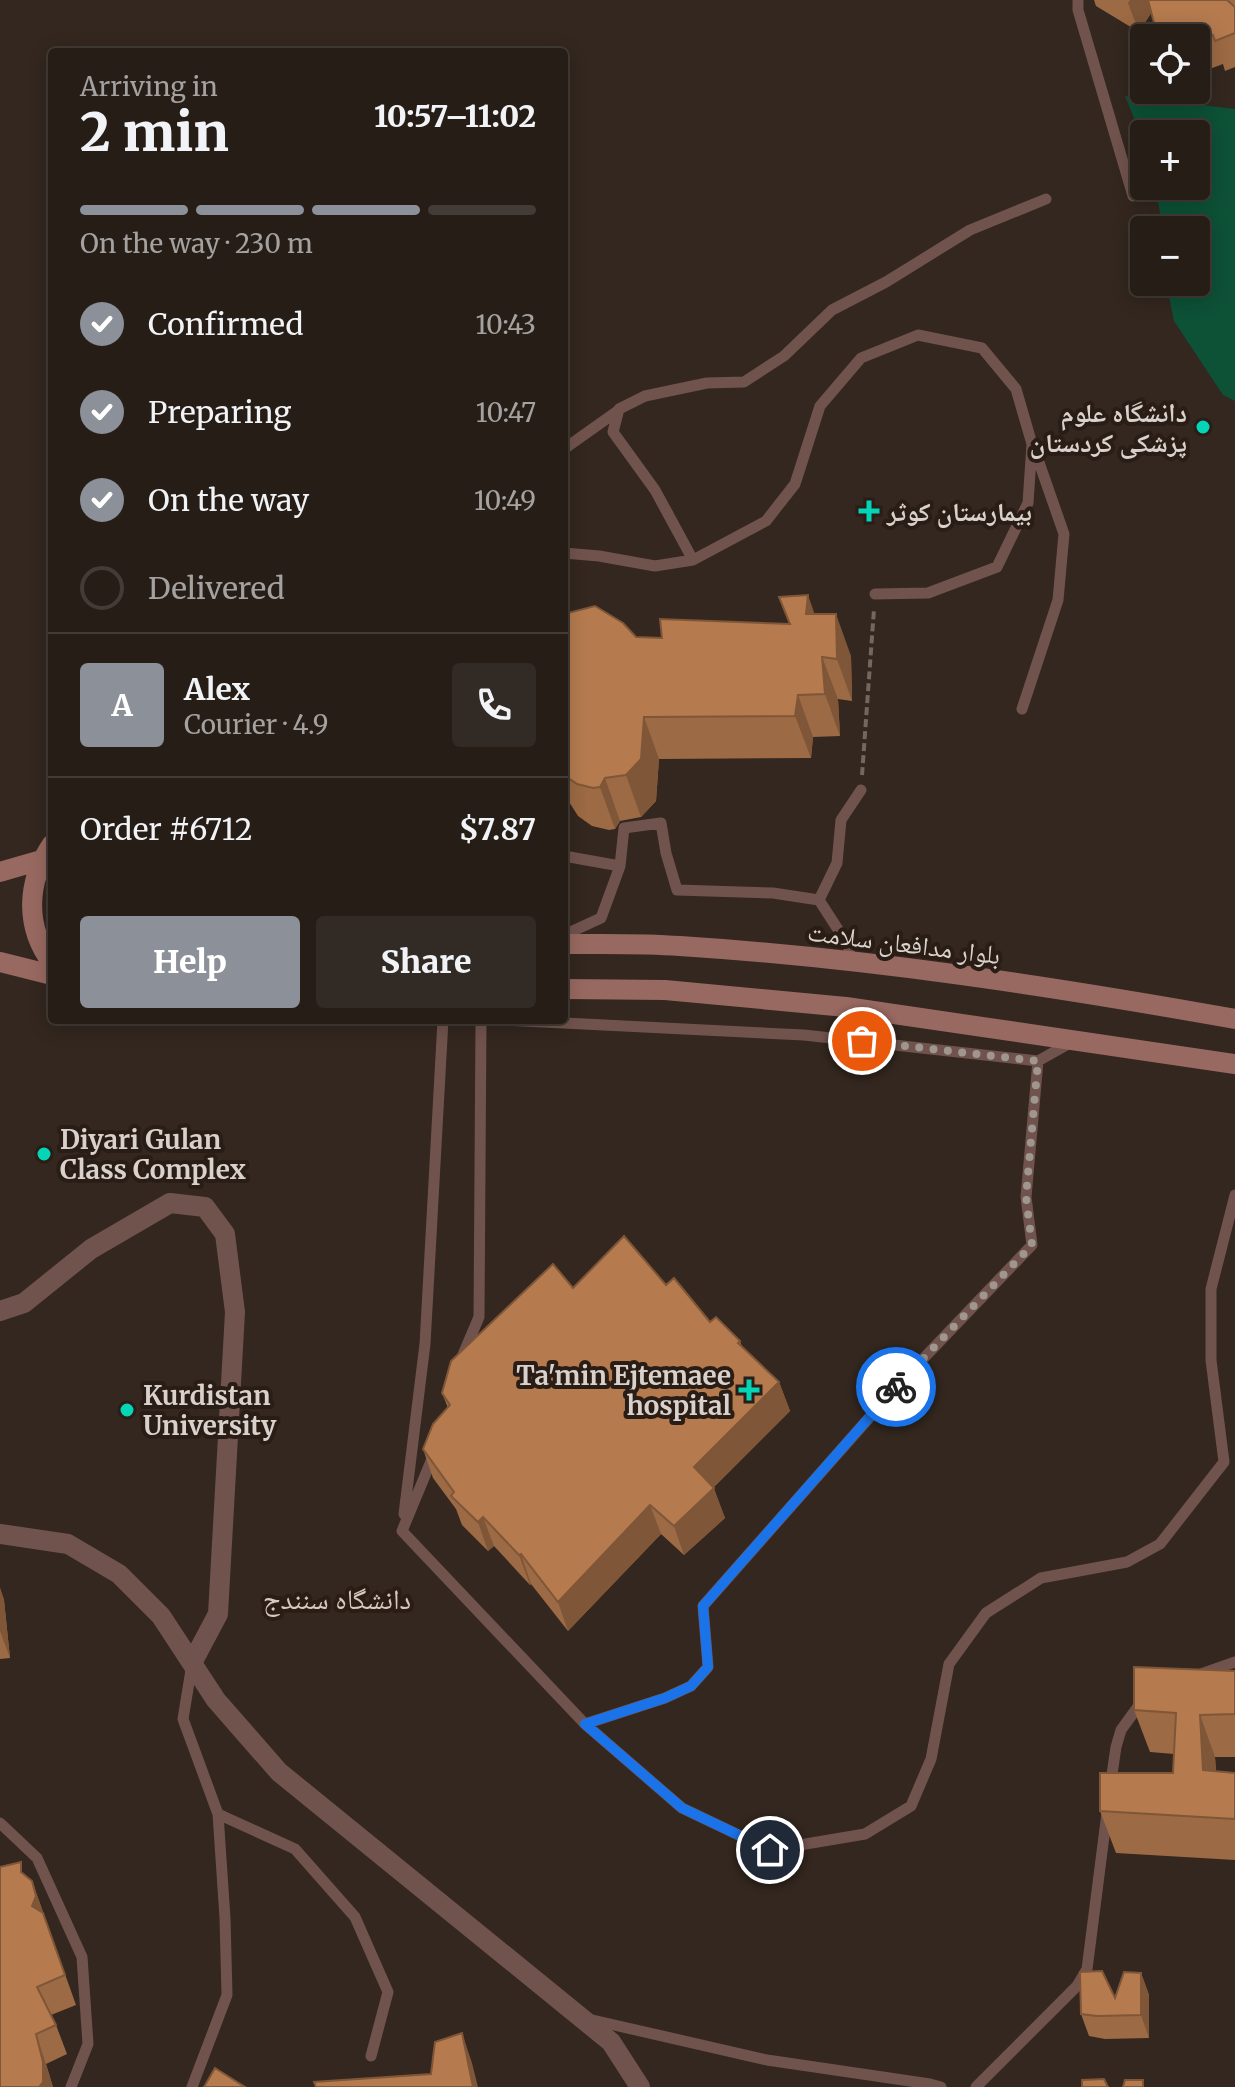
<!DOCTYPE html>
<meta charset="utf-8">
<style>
body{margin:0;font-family:Merriweather,"Noto Naskh Arabic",serif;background:#322a24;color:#f1f3f6;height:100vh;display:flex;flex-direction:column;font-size:30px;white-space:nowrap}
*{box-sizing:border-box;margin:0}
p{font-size:26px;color:#a4a2a1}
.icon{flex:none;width:44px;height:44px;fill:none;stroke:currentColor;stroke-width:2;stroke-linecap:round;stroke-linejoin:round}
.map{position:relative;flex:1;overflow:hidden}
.details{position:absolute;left:48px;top:48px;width:520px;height:976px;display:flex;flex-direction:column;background:#261d17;border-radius:8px;box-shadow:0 4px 20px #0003,0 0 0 2px #423b36}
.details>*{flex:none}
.tools{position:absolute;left:1130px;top:24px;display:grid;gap:16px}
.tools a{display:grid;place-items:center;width:80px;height:80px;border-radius:8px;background:#261d17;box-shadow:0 4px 20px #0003,0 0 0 2px #423b36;font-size:40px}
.pin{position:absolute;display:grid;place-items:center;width:68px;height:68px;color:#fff;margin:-34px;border:4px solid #fff;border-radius:50%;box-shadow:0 2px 8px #0007}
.courier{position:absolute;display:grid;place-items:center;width:80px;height:80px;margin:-40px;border:6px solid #1a73e8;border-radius:50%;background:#fff;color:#222;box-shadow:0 2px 10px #0007}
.head em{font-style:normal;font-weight:800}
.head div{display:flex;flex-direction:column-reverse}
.head{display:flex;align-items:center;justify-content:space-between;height:136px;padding:0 32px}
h1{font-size:52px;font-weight:800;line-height:60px}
.bar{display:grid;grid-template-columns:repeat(4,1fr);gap:12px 8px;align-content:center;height:96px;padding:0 32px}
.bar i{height:10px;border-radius:6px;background:#423b36}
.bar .selected{background:#8c9099}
.bar p{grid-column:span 4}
.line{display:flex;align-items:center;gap:20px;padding:0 32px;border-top:2px solid #423b36}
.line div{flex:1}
.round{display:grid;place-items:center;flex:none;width:84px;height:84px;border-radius:8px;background:#322a24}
ol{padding:0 32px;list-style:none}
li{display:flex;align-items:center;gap:24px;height:88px}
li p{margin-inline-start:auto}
li .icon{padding:8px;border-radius:50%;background:#8c9099;color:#fff;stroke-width:4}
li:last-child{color:#a4a2a1}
li i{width:44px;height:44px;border:4px solid #423b36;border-radius:50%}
.button{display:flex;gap:16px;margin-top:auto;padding:16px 32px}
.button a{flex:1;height:92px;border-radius:8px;background:#8c9099;color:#fff;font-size:32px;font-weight:800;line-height:92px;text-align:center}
.button a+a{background:#322a24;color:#f1f3f6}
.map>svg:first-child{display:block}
.green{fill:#0d5137}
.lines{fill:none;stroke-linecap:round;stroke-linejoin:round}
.path{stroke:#726861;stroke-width:4;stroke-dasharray:8 4;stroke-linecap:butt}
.service{stroke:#71534d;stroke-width:11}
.minor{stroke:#71534d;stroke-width:20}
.secondary{stroke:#986960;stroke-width:20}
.wall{fill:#9c6a44}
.shaded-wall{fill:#7f5637}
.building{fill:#b57b4f;stroke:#7f5637;stroke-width:2}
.done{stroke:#9f968f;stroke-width:8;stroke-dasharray:0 14.4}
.route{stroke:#1a73e8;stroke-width:10}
.poi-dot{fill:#04d5b6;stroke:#291d15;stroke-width:3}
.labels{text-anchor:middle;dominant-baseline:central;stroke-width:8;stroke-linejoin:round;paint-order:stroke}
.poi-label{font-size:26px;font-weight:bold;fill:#d9d1cc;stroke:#291d15;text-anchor:start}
.street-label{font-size:26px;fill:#d9d1cc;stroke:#291d15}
.neighbourhood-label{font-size:28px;fill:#d8c8bd;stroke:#291d15}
</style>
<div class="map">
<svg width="1235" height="2087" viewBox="0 0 1235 2087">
<rect width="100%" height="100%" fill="#33271f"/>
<!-- green -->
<path class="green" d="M 1125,96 L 1235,109 L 1235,401 L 1223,395 L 1174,321 L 1166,282 L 1196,282 L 1196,230 L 1162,230 L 1160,213 L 1155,186 L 1196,186 L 1196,134 L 1144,134 L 1144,143 Z"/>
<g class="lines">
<!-- path -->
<path class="path" d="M 862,775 L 874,609"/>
<!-- service -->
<path class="service" d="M 1078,0 L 1078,10 L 1133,196
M 564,449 L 619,410
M 564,553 L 599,556 L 655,566 L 693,560 L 766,521 L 795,484 L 820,406 L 861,358 L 918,335 L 982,348 L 1016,389 L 1032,444 L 1028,503 L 997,567 L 928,593 L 875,594
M 693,560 L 655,490 L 613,432 L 619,409 L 645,396 L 707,383 L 744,382 L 784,356 L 832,310 L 886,282 L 970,230 L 1046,199
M 1022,709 L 1058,600 L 1064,534 L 1034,448
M 564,856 L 620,866
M 819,900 L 837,863 L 841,820 L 861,790
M 564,935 L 601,918 L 620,866 L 624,828 L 661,823 L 666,853 L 677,890 L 773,893 L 819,900 L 848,945 L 851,960
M 505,1020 L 804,1035 L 1038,1061 L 1070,1043
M 462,1357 L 479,1317 L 481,1020
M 404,1514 L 425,1344 L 443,1020
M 402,1531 L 585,1724 L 665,1698 L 691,1686 L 708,1667 L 703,1606 L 899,1384 L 1032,1245 L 1026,1197 L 1038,1061
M 402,1531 L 434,1454
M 1201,1674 L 1235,1662
M 585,1724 L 682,1808 L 770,1850 L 865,1834 L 911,1806 L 931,1759 L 949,1664 L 986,1613 L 1041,1578 L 1127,1562 L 1160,1544 L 1224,1462 L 1211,1360 L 1211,1289 L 1235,1195
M 1110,1788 L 1116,1747 L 1121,1730 L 1142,1701
M 218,1814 L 295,1849 L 355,1917 L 388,1992 L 371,2056
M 0,1823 L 37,1858 L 82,1957 L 88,2044 L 71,2087
M 588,2019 L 767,2060 L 930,2084 L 941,2087
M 192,2087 L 227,1995 L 225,1918 L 218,1814 L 183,1719 L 192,1664
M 976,2087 L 1077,1986 L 1087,1969 L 1107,1813"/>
<!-- minor -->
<path class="minor" d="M 0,1311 L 24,1303 L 91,1249 L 170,1203 L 205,1207 L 225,1234 L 235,1312 L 218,1614 L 192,1663
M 0,1534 L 68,1544 L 119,1574 L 161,1616 L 216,1700 L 279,1772 L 611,2042 L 640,2087"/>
<!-- secondary -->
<path class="secondary" d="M 52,844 C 27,881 24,926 52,963
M 0,872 L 41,860
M 564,944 C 602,944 641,943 680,946 C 866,958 1051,986 1235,1019
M 0,962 L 52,975
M 564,989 L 665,990 L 846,1007 L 1235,1064"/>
</g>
<!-- wall -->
<path class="wall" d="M 1094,0 L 1235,0 L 1235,67 L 1225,71 L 1223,64 L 1196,74 L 1196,38 L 1151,13 L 1139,32 L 1096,6 Z
M 564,614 L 636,637 L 662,638 L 789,624 L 815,614 L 851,656 L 852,701 L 838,699 L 840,736 L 813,737 L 811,758 L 659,759 L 656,801 L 641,817 L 620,821 L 615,829 L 609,830 L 592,826 L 578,816 L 566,797 L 564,797 Z
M 573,1288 L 710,1322 L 740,1341 L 742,1347 L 779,1382 L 790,1411 L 713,1488 L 725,1518 L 684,1555 L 661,1534 L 568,1631 L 531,1584 L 530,1585 L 494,1546 L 488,1551 L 462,1525 L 456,1509 L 433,1478 L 423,1449 L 448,1408 L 442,1393 Z
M 0,1588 L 4,1600 L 10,1658 L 0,1659 Z
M 1235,1671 L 1235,1757 L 1215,1757 L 1216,1771 L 1235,1773 L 1235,1860 L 1116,1853 L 1100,1811 L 1173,1773 L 1174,1754 L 1150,1752 L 1134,1710 Z
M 26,1876 L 32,1881 L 76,2005 L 51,2015 L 56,2025 L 67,2054 L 46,2064 L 53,2087 L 0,2087 Z
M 1141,1973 L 1149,1995 L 1149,2038 L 1105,2039 L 1089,2036 L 1081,2014 L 1115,1998 Z"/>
<!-- shaded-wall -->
<path class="shaded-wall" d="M 1130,0 L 1149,0 L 1153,10 L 1139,32 L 1128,3 Z
M 808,595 L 823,638 L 806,614 Z
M 836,614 L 851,656 L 852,701 L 837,659 Z
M 822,657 L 838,699 L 840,736 L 825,694 Z
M 798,695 L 813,737 L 811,758 L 795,716 Z
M 644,717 L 659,759 L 656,801 L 641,817 L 626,775 Z
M 605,778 L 620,821 L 615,829 L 600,787 Z
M 779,1382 L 790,1411 L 704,1496 L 694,1467 Z
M 714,1488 L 725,1518 L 684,1555 L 674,1526 Z
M 650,1505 L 661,1534 L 568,1631 L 558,1602 Z
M 483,1517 L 494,1546 L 488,1551 L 478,1522 Z
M 521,1554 L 531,1584 L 530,1585 L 519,1555 Z
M 0,1588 L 4,1600 L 10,1658 L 0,1631 Z
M 1200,1715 L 1215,1757 L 1218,1812 L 1203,1770 Z
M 32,1881 L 76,2005 L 44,1915 L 32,1906 Z
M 1141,1973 L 1149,1995 L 1149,2038 L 1141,2015 Z
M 462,2033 L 472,2063 L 478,2087 L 473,2087 Z
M 36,2034 L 46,2064 L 53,2087 L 39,2087 Z"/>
<!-- building -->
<path class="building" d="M 1148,0 L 1227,0 L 1235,7 L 1235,33 L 1215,41 L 1213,35 L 1196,41 L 1196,38 L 1158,38 Z
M 808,595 L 806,614 L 836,614 L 837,659 L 822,657 L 825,694 L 798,695 L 795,716 L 644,717 L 641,759 L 626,775 L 605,778 L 600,787 L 593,788 L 577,784 L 564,775 L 564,614 L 595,606 L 623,623 L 636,637 L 662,638 L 660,619 L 790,624 L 779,597 Z
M 624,1236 L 666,1285 L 674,1278 L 710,1322 L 716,1317 L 740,1341 L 738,1343 L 779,1382 L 694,1467 L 714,1488 L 674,1526 L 650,1505 L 558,1602 L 521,1554 L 519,1555 L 483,1517 L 478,1522 L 451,1496 L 454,1492 L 423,1449 L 433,1424 L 450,1405 L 442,1393 L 451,1361 L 553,1264 L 573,1288 Z
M 1134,1667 L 1235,1671 L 1235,1714 L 1200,1715 L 1203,1770 L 1235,1773 L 1235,1819 L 1100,1811 L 1100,1773 L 1173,1773 L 1176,1713 L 1134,1710 Z
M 21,1862 L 21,1872 L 32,1881 L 36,1896 L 32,1906 L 43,1913 L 65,1975 L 37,1987 L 56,2025 L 36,2034 L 43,2062 L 43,2082 L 39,2087 L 0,2087 L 0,1867 Z
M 1102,1971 L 1115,1998 L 1124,1972 L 1141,1973 L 1141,2015 L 1097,2016 L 1081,2014 L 1080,1972 Z
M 462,2033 L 473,2087 L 316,2087 L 314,2082 L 431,2074 L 435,2042 Z
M 215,2068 L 245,2087 L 204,2087 Z
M 1104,2079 L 1108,2087 L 1082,2087 L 1082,2080 Z
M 1125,2080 L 1143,2080 L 1143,2087 L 1123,2087 Z"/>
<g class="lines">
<!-- done -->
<path class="done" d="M 862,1041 L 1038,1061 L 1026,1197 L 1032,1245 L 896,1387"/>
<!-- route -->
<path class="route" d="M 770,1850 L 682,1808 L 585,1724 L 665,1698 L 691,1686 L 708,1667 L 703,1606 L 896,1387"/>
</g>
<!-- markers -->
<g class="poi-dot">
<circle cx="1203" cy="427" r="8"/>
<path d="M865 499h8v8h8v8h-8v8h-8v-8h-8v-8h8z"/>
<circle cx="44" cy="1154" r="8"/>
<path d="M745 1378h8v8h8v8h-8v8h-8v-8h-8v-8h8z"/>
<circle cx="127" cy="1410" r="8"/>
</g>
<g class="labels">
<!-- poi labels -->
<g class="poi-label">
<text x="1187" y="412" text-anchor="end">دانشگاه علوم<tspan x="1187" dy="30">پزشکی کردستان</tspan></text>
<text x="887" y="511">بیمارستان کوثر</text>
<text x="60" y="1139">Diyari Gulan<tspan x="60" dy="30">Class Complex</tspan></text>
<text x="731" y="1375" text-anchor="end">Ta'min Ejtemaee<tspan x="731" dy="30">hospital</tspan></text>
<text x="143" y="1395">Kurdistan<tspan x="143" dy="30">University</tspan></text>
</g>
<!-- street labels -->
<g class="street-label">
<text transform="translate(904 943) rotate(7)">بلوار مدافعان سلامت</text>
</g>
<!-- neighbourhood labels -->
<g class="neighbourhood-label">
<text x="337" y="1599">دانشگاه سنندج</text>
</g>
</g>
</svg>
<div class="tools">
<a><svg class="icon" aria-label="locate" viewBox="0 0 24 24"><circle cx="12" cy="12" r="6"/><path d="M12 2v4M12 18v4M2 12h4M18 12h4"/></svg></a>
<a>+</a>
<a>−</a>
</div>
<div class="pin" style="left:862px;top:1041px;background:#ea580c"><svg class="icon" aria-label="bag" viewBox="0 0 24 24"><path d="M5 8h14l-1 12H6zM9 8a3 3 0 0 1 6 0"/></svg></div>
<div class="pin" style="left:770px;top:1850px;background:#1f2937"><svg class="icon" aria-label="home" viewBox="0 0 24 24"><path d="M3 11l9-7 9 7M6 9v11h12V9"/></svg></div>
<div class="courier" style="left:896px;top:1387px"><svg class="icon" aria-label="bike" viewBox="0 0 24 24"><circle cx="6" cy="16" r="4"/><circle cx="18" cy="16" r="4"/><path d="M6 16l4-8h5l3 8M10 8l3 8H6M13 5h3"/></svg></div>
<section class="details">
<div class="head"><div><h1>2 min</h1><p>Arriving in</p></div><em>10:57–11:02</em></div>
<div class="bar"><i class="selected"></i><i class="selected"></i><i class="selected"></i><i></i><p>On the way · 230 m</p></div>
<ol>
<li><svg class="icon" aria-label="check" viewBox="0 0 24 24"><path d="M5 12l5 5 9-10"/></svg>Confirmed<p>10:43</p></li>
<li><svg class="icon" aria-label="check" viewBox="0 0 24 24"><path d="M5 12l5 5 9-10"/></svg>Preparing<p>10:47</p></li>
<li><svg class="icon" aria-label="check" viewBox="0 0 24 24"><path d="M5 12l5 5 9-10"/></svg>On the way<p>10:49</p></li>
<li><i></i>Delivered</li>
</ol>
<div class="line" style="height:144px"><b class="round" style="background:#8c9099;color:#fff">A</b><div><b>Alex</b><p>Courier · 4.9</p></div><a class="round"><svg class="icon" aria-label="phone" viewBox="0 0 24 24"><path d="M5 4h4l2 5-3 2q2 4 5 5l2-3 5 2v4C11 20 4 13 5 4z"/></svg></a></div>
<div class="line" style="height:104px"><div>Order #6712</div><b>$7.87</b></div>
<div class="button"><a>Help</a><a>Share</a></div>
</section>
</div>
